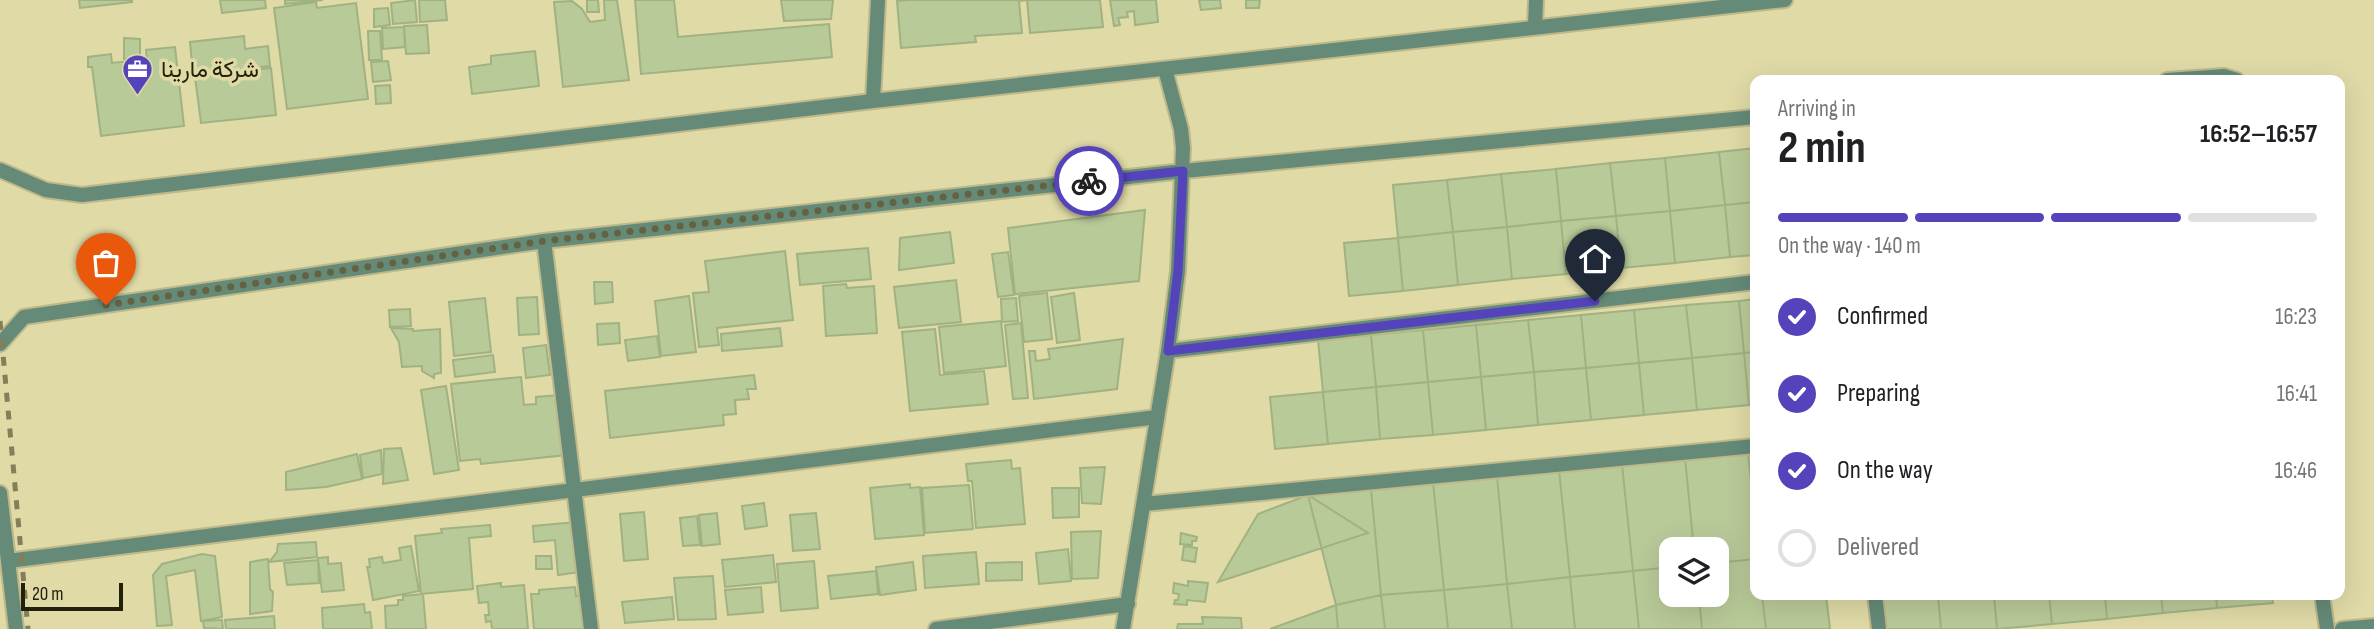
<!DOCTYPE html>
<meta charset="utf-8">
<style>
body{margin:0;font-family:"Sofia Sans Condensed",Vazirmatn,sans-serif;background:#f6f6f6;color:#202124;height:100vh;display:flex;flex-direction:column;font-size:26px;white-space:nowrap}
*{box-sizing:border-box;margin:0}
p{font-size:23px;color:#757577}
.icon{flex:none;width:38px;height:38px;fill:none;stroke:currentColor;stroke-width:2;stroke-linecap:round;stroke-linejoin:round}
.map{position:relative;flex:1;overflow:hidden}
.side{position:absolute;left:1750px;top:75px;width:595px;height:525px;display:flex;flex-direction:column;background:#fff;border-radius:14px;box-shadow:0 7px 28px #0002}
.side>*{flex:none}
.tools{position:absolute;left:1659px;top:537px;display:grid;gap:14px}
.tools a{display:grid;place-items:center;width:70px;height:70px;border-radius:14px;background:#fff;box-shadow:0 7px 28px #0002;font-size:35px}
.scale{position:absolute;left:21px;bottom:18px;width:102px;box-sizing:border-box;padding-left:7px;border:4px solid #23210c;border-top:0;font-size:19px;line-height:24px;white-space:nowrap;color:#23210c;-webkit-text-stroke:5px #dfdaa6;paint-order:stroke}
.pin{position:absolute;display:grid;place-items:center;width:60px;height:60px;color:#fff;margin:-72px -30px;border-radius:50% 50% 50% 0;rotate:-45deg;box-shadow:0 0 7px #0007}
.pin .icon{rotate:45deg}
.courier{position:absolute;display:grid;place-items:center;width:70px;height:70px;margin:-35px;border:5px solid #5443bb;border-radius:50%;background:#fff;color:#222;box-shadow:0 2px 9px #0007}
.summary em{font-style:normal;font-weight:700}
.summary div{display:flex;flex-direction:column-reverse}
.summary{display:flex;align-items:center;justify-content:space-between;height:119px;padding:0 28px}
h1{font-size:46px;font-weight:700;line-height:52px}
.bar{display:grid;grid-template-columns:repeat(4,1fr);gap:10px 7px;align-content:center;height:84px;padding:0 28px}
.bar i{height:9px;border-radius:5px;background:#e0e0e0}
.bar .on{background:#5443bb}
.bar p{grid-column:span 4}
ol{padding:0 28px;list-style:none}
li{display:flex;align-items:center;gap:21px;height:77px}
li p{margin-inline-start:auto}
li .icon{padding:7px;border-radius:50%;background:#5443bb;color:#fff;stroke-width:4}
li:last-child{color:#757577}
li i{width:38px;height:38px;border:4px solid #e0e0e0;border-radius:50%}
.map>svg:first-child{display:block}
.building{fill:#b9ca99;stroke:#a1b282;stroke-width:2}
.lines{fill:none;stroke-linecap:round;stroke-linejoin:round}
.street-casing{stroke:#bdb98a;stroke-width:18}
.street{stroke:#658a78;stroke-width:14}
.rail{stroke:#837f5a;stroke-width:5;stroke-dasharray:9 9;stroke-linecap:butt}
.done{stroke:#656242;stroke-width:7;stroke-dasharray:0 12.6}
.route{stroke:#5443bb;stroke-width:9}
.labels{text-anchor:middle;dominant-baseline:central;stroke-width:7;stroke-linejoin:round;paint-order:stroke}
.poi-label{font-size:23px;fill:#23210c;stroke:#dfdaa6;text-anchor:start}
</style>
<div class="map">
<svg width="2374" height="629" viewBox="0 0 2374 629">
<rect width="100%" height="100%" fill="#dfdaa6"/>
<!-- building -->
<path class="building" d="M 79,0 L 132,0 L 132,2 L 80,8 Z
M 220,0 L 265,0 L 266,8 L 222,13 Z
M 285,0 L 323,0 L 285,4 Z
M 415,0 L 417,22 L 393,24 L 391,3 Z
M 419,0 L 445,0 L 447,20 L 420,22 Z
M 587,0 L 598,0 L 599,12 L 587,12 Z
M 604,0 L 617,0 L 629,80 L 563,87 L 554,2 L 572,1 L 582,9 L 590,22 L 605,20 Z
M 635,0 L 674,0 L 678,37 L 829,24 L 832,57 L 641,74 Z
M 781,0 L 833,0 L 831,19 L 784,21 Z
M 909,0 L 1100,0 L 1103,27 L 1030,33 L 1027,0 L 1019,1 L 1022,33 L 975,36 L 976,42 L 901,48 L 897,1 Z
M 1110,0 L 1156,0 L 1158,22 L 1135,25 L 1134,11 L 1127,12 L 1128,17 L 1118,18 L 1120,25 L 1114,26 Z
M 1199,0 L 1220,0 L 1221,8 L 1201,10 Z
M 1246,0 L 1260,0 L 1259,8 L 1246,8 Z
M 316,2 L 317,8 L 356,3 L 368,99 L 287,109 L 274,8 Z
M 388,8 L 390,25 L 374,27 L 374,9 Z
M 427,25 L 429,53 L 406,54 L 404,26 Z
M 404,27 L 405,47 L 383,49 L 382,28 Z
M 368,31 L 380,31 L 382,60 L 369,60 Z
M 244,36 L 245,49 L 268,46 L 270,66 L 193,74 L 190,42 Z
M 124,38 L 140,39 L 140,59 L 124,59 Z
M 175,47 L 184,126 L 101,136 L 92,67 L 88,67 L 88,57 L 111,54 L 112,63 L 130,61 L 131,70 L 148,68 L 146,50 Z
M 535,51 L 539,86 L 472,94 L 469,67 L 491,64 L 491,56 Z
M 388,61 L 391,80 L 373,82 L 371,62 Z
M 271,68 L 276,115 L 201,123 L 195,77 Z
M 390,85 L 391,103 L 376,104 L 375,86 Z
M 1755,148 L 1755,202 L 1725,205 L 1719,152 Z
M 1719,152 L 1725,205 L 1670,211 L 1665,158 Z
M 1665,158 L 1670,211 L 1616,216 L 1610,163 Z
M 1610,163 L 1616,216 L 1561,221 L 1556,169 Z
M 1556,169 L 1561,221 L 1507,227 L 1501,174 Z
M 1501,174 L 1507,227 L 1453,232 L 1447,180 Z
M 1447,180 L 1453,232 L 1398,238 L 1393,185 Z
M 1755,202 L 1755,255 L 1730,257 L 1725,205 Z
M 1725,205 L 1730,257 L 1675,263 L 1670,211 Z
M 1145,210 L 1139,281 L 1015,294 L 1008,228 Z
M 1670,211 L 1675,263 L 1621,268 L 1616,216 Z
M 1616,216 L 1621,268 L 1566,274 L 1561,221 Z
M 1561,221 L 1566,274 L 1512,279 L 1507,227 Z
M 1507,227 L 1512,279 L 1458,285 L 1453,232 Z
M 950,232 L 954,263 L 899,270 L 900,238 Z
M 1453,232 L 1458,285 L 1403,291 L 1398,238 Z
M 1398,238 L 1403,291 L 1349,296 L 1344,243 Z
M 868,248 L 871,279 L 800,285 L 797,254 Z
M 785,251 L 793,320 L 717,328 L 719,345 L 699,347 L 693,293 L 709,292 L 705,261 Z
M 1008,252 L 1014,295 L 998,297 L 992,254 Z
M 956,280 L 961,322 L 899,328 L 894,287 Z
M 594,282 L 612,282 L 613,302 L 595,304 Z
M 846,284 L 847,288 L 874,286 L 877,333 L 826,336 L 823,286 Z
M 1047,293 L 1052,339 L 1024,342 L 1019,296 Z
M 1074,293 L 1080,340 L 1057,343 L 1051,297 Z
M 689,296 L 696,352 L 661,356 L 655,301 Z
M 537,297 L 539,334 L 519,335 L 517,298 Z
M 485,298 L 491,352 L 454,356 L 449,302 Z
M 1016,298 L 1018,321 L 1002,322 L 1001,299 Z
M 1755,299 L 1755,352 L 1744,353 L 1739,301 Z
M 1739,301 L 1744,353 L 1692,358 L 1686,305 Z
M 1686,305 L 1692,358 L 1639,363 L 1634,310 Z
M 410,309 L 411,326 L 390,327 L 389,310 Z
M 1634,310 L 1639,363 L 1586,368 L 1581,315 Z
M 1581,315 L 1586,368 L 1534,372 L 1528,320 Z
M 1528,320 L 1534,372 L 1481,377 L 1476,325 Z
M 1001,321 L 1006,366 L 944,373 L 939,327 Z
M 619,323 L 620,343 L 598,345 L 597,324 Z
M 1021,323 L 1028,398 L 1013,399 L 1005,325 Z
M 1476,325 L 1481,377 L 1428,382 L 1423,330 Z
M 391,328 L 413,329 L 413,331 L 440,329 L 441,373 L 434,374 L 434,378 L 422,371 L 422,366 L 402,367 L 399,342 Z
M 780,328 L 782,346 L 722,351 L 721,334 Z
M 935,329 L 940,375 L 984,371 L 988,404 L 910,411 L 902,332 Z
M 1423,330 L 1428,382 L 1376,387 L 1371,335 Z
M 1371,335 L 1376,387 L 1323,392 L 1318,340 Z
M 657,336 L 660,357 L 628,361 L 625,340 Z
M 1123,339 L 1117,389 L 1034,399 L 1029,351 L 1035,351 L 1036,361 L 1050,359 L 1048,349 Z
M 546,345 L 550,375 L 526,378 L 523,348 Z
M 1755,352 L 1755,405 L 1749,405 L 1744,353 Z
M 1744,353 L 1749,405 L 1697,410 L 1692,358 Z
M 493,355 L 495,372 L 455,377 L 453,360 Z
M 1692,358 L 1697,410 L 1644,415 L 1639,363 Z
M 1639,363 L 1644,415 L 1591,420 L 1586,368 Z
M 1586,368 L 1591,420 L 1538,425 L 1534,372 Z
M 1534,372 L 1538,425 L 1486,430 L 1481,377 Z
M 754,375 L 756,389 L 747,389 L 749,399 L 735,400 L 736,414 L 723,415 L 724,425 L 610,438 L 605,391 Z
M 521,377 L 524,405 L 536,404 L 536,397 L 559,395 L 566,455 L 481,464 L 480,459 L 460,461 L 451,384 Z
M 1481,377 L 1486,430 L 1433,435 L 1428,382 Z
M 1428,382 L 1433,435 L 1380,439 L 1376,387 Z
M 446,386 L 459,470 L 434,474 L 421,390 Z
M 1376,387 L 1380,439 L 1328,444 L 1323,392 Z
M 1323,392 L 1328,444 L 1275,449 L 1270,397 Z
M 401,448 L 408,480 L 383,484 L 384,449 Z
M 381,450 L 382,474 L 363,478 L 360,455 Z
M 1755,451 L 1755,524 L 1748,452 Z
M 1748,452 L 1755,524 L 1755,559 L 1717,563 L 1717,550 L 1694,550 L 1685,458 Z
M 357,454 L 362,479 L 326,487 L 286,490 L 286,472 Z
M 1685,458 L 1694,550 L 1671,550 L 1671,567 L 1633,571 L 1622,464 Z
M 1011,460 L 1012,469 L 1020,468 L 1025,524 L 976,528 L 972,481 L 968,481 L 966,464 Z
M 1622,464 L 1633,571 L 1570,577 L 1559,470 Z
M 1105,467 L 1101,504 L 1082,503 L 1080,468 Z
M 1559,470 L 1570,577 L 1507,584 L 1497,476 Z
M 1497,476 L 1507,584 L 1444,590 L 1433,482 Z
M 1433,482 L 1444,590 L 1381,595 L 1371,489 Z
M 910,484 L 910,488 L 920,487 L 924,535 L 875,539 L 870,488 Z
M 969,485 L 973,529 L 925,533 L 922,488 Z
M 1052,488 L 1079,488 L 1079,517 L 1053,518 Z
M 1371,489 L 1381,595 L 1336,605 L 1308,495 Z
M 1308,495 L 1368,533 L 1218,582 L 1258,514 Z
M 764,503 L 767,526 L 745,529 L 742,506 Z
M 644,512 L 648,559 L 624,561 L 620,514 Z
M 717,513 L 720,544 L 702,546 L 699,515 Z
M 816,513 L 820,549 L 793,551 L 790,515 Z
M 697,516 L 700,545 L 683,546 L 680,518 Z
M 576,522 L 580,572 L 558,575 L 555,540 L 534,542 L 533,526 Z
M 490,525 L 491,536 L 469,538 L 473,589 L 421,594 L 415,536 L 442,533 L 441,529 Z
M 1101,531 L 1098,578 L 1072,579 L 1071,532 Z
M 1181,533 L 1197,537 L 1196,541 L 1192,541 L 1192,545 L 1180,544 Z
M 316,542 L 317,557 L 269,562 L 277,552 L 278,544 Z
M 411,546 L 419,591 L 373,600 L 368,571 L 367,567 L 370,567 L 369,559 L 382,557 L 383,563 L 401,560 L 399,548 Z
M 1184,546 L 1197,548 L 1195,562 L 1182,560 Z
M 1068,549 L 1071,581 L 1039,584 L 1036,553 Z
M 976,552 L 979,584 L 925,588 L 923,556 Z
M 202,554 L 215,556 L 222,617 L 201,621 L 195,570 L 166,576 L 172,625 L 157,626 L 153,575 L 162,564 Z
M 773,555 L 776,582 L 725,587 L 722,560 Z
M 536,556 L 551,556 L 552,569 L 536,569 Z
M 328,557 L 328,564 L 341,563 L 344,590 L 322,592 L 318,558 Z
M 268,559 L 270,589 L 273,592 L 272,611 L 250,614 L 250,562 Z
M 1755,559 L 1755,595 L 1762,595 L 1766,629 L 1702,629 L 1699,595 L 1717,595 L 1717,563 Z
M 318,560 L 319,583 L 287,585 L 284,563 Z
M 814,561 L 818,608 L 781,611 L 777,564 Z
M 913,562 L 916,590 L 880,595 L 876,567 Z
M 1022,562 L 1022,580 L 986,581 L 986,563 Z
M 1671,567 L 1671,595 L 1699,595 L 1702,629 L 1639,629 L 1633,571 Z
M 876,571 L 878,594 L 831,599 L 828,576 Z
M 1633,571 L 1639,629 L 1575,629 L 1570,577 Z
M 713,576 L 716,619 L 678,620 L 674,578 Z
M 1570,577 L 1575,629 L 1512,629 L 1507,584 Z
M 1188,581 L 1208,583 L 1205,602 L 1187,600 L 1187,605 L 1174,604 L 1175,600 L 1178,600 L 1179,594 L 1173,593 L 1174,583 L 1188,586 Z
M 501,583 L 501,587 L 524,585 L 528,629 L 492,629 L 491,621 L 486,622 L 485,615 L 489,615 L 488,602 L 479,603 L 477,586 Z
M 1507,584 L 1512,629 L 1448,629 L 1444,590 Z
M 575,587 L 576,596 L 583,595 L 586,629 L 534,629 L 531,594 L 539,594 L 539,590 Z
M 761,587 L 763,612 L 728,615 L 725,590 Z
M 1444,590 L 1448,629 L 1385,629 L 1381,595 Z
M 423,594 L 426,629 L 386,629 L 385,606 L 398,605 L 398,600 L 403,600 L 403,596 Z
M 1381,595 L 1385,629 L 1338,629 L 1336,605 Z
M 1762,595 L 1826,595 L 1830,629 L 1766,629 Z
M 1882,595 L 1938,595 L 1941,629 L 1886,629 Z
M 1938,595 L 1994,595 L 1997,629 L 1941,629 Z
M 1994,595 L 2049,595 L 2052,624 L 1997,629 Z
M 2049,595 L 2105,595 L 2107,619 L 2052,624 Z
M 2105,595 L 2161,595 L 2163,613 L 2107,619 Z
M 2161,595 L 2216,595 L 2217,608 L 2163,613 Z
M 2216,595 L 2272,595 L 2273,603 L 2217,608 Z
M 672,597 L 674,619 L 625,623 L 622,602 Z
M 364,604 L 365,613 L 370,612 L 372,629 L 323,629 L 322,608 Z
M 1336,605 L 1338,629 L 1270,629 Z
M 274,616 L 275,629 L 226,629 L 225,620 Z
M 1202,617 L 1241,618 L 1242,629 L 1177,629 L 1178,624 L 1203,624 Z
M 222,620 L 223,629 L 204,628 L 203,621 Z"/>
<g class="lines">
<defs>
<path id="street" d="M 1535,27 L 1536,0
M 2167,80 L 2224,76 L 2237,80
M 873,101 L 878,0
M 0,170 L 46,190 L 82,195 L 873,101 L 1785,0
M 544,241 L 591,629
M 0,344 L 24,317 L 544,241 L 1183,171 L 1755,117
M 1168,351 L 1755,282
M 0,493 L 16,629
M 1144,504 L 1755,446
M 8,561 L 1157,417
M 1875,595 L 1879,629
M 2322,595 L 2327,629
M 936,629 L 1128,604
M 1123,629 L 1168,351 L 1178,271 L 1183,148 L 1181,129 L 1165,69
M 2342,629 L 2374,626"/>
</defs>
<!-- street casing -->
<use href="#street" class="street-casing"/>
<!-- street -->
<use href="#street" class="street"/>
<!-- rail -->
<path class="rail" d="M 0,321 L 28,629"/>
</g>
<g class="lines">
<!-- done -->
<path class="done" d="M 106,305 L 544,241 L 1089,181"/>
<!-- route -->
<path class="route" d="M 1089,181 L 1183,171 L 1178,271 L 1168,351 L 1595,301"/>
</g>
<!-- icons -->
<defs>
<symbol id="office-pin" viewBox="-11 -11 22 30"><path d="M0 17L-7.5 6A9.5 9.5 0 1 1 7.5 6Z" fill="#5443bb" stroke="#dfdaa6"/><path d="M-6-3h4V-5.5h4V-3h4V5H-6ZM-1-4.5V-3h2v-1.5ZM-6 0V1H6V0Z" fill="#fff"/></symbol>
</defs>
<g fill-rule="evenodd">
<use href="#office-pin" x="120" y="52" width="35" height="47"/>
</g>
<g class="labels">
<!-- poi labels -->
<g class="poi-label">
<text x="161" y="70">شركة مارينا</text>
</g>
</g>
</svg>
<div class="tools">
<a><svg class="icon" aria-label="layers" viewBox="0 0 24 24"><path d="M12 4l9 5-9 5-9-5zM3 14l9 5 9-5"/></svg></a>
</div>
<div class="scale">20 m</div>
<div class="pin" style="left:106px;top:305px;background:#ea580c"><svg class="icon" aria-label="bag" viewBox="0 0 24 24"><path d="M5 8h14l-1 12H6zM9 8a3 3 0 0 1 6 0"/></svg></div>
<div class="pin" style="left:1595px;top:301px;background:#1f2937"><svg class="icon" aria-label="home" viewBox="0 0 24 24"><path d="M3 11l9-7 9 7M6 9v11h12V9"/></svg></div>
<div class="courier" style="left:1089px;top:181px"><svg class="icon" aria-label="bike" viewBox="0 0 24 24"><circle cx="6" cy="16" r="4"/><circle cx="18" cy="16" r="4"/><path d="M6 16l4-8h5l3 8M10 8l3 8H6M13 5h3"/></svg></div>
<section class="side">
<div class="summary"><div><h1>2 min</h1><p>Arriving in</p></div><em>16:52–16:57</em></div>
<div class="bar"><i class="on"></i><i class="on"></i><i class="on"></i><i></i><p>On the way · 140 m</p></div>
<ol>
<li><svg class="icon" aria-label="check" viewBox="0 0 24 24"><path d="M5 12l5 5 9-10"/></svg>Confirmed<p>16:23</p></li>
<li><svg class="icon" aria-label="check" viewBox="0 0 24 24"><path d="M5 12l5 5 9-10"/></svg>Preparing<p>16:41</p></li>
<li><svg class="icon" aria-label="check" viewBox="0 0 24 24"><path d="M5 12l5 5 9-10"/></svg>On the way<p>16:46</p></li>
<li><i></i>Delivered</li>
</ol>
</section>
</div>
